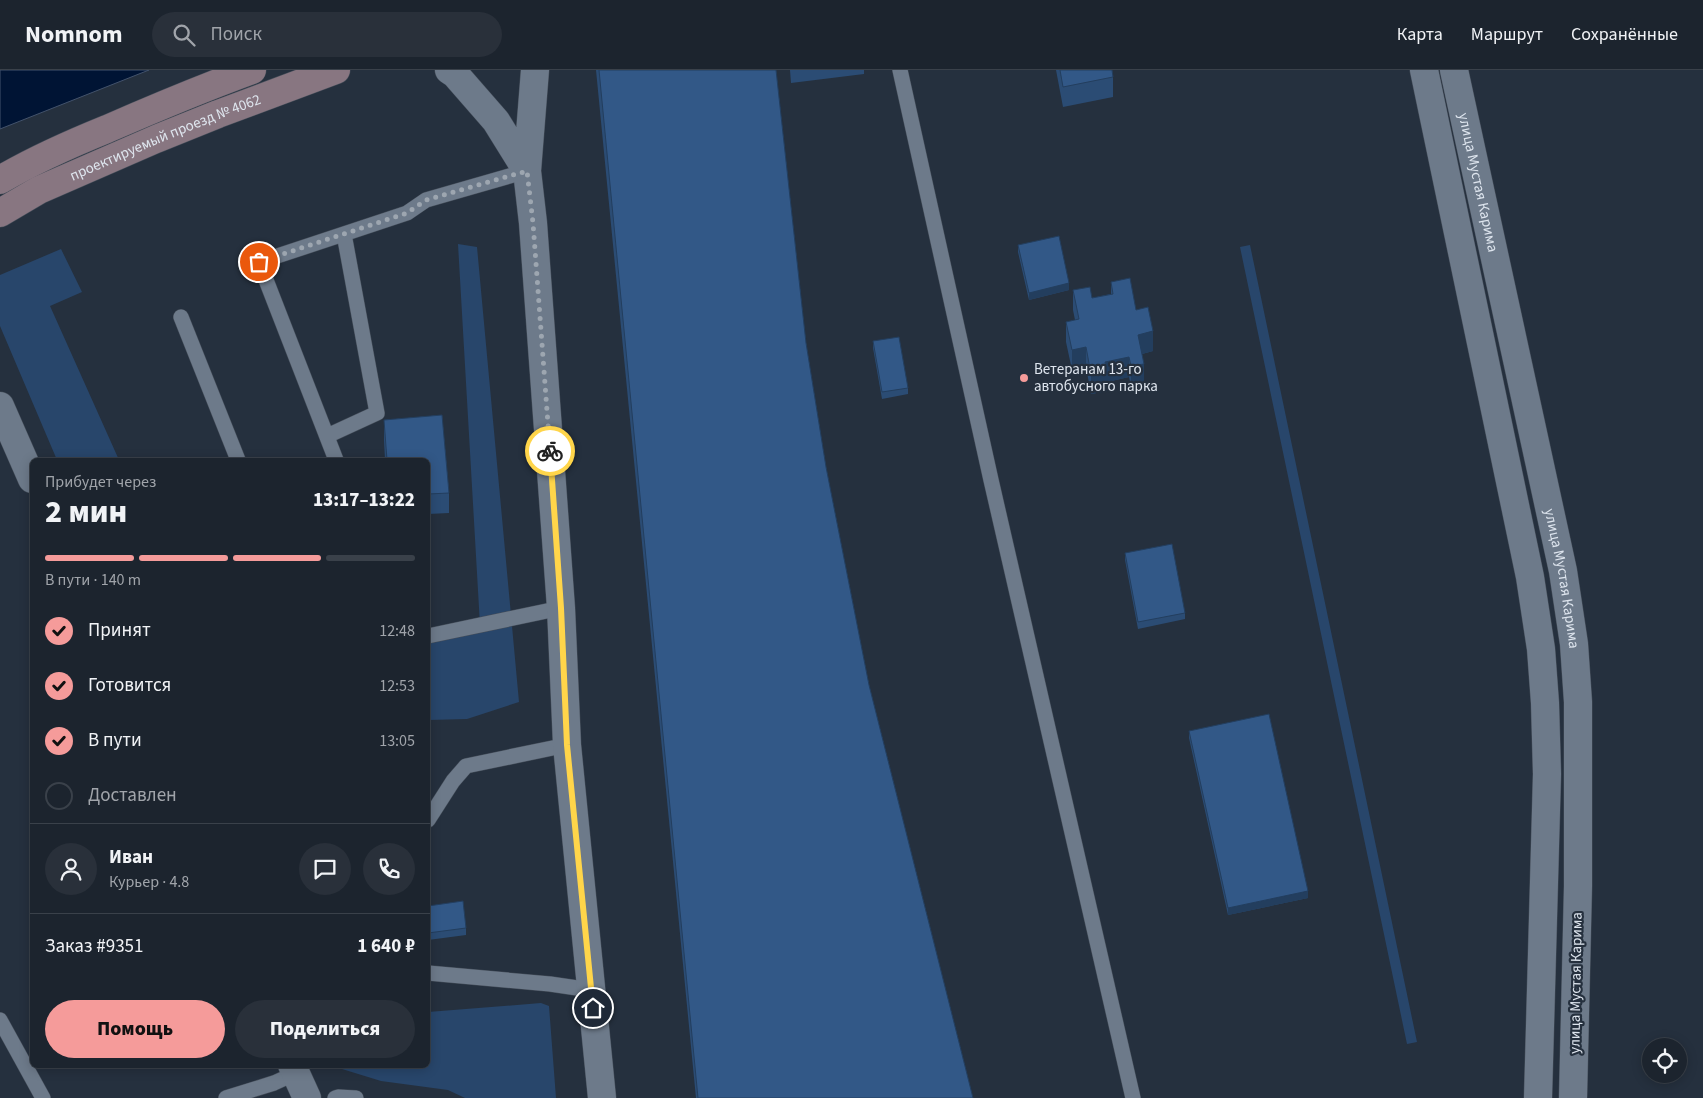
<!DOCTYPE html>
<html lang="ru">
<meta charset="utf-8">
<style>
body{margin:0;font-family:"Source Sans 3",sans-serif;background:#29303a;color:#f1f3f6;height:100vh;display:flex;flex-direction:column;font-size:19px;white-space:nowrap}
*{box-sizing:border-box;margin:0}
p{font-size:16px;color:#a0a4aa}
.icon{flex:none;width:28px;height:28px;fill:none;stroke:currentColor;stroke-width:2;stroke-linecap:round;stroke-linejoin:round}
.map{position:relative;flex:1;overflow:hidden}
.panel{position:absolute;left:30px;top:388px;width:400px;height:610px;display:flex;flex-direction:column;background:#1c242e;border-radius:8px;box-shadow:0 2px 12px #0003,0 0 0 1px #3a414a}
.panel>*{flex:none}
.buttons{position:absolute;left:1642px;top:968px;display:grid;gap:10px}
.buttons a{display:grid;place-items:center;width:45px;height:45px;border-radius:50%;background:#1c242e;box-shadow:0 2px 12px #0003,0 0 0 1px #3a414a;font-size:25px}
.pin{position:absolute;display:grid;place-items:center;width:42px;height:42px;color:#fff;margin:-21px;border:2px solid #fff;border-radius:50%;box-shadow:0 1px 5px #0007}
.courier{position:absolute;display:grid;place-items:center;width:50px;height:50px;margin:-25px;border:4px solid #ffd54a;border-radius:50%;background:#fff;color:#222;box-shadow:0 1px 6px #0007}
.summary em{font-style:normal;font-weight:800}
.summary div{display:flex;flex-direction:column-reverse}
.summary{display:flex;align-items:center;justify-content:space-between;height:85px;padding:0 15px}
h1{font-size:32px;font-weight:800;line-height:38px}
.bar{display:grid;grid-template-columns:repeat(4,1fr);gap:8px 5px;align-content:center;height:60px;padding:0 15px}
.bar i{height:6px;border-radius:4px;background:#3a414a}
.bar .on{background:#f59b9a}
.bar p{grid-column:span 4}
.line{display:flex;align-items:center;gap:12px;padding:0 15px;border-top:1px solid #3a414a}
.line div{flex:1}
.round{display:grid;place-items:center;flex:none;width:52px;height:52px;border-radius:26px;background:#29303a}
ol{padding:0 15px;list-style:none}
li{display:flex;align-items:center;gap:15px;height:55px}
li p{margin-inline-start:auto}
li .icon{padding:5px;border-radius:50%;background:#f59b9a;color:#111;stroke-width:4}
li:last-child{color:#a0a4aa}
li i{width:28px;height:28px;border:2px solid #3a414a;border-radius:50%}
.cta{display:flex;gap:10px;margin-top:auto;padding:10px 15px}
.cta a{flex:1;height:58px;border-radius:30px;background:#f59b9a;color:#111;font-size:20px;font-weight:800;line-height:58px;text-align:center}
.cta a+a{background:#29303a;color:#f1f3f6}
header{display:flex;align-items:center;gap:30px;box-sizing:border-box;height:70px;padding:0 25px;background:#1c242e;border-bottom:1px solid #3a414a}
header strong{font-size:24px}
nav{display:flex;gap:28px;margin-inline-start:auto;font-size:18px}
.search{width:350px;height:45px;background:#29303a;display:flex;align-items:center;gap:12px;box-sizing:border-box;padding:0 18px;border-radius:28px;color:#a0a4aa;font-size:19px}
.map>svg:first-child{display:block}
.green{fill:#28466b}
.water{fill:#001434;stroke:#43536c}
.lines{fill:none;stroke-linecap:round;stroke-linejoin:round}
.service-casing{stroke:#444d59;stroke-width:16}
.minor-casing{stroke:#444d59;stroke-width:29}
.tertiary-casing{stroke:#444d59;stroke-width:29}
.secondary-casing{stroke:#444d59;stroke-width:29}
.service{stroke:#6d7a8a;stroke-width:15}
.minor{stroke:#6d7a8a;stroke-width:28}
.tertiary{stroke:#6d7a8a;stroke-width:28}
.secondary{stroke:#887681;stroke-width:28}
.wall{fill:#2b4c74}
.shaded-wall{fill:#233e5e}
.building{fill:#325887;stroke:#233e5e}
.done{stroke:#9da6b0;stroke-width:5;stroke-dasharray:0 9}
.route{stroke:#ffd54a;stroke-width:6}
.poi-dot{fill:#f59b9a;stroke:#25303e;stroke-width:2}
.labels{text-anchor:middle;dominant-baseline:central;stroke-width:4.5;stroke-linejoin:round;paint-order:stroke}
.street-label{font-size:15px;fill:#dee5ee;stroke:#25303e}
.poi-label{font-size:15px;fill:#dee5ee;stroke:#25303e;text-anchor:start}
</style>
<header>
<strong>Nomnom</strong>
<div class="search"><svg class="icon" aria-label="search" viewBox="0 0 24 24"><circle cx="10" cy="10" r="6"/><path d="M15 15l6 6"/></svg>Поиск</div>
<nav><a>Карта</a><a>Маршрут</a><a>Сохранённые</a></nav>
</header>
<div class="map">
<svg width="1703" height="1028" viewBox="0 0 1703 1028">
<rect width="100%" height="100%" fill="#25303e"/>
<!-- green -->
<path class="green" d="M 458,174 L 477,177 L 519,632 L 467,649 L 428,650 L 428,567 L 480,555 Z
M 1250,175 L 1417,972 L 1407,974 L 1240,177 Z
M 61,179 L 82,222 L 50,236 L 119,390 L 57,390 L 0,256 L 0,205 Z
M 541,933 L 549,936 L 556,1028 L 465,1028 L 448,1020 L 381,1011 L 342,999 L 338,995 L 428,995 L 428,942 Z"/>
<!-- water -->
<path class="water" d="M 0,0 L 149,0 L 0,59 Z"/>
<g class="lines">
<defs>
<path id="service" d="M 900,0 L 991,410 L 1133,1028
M 181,247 L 238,390
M 327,366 L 377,343 L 344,164
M 336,390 L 259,192 L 407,143 L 426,130 L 527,101
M 428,566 L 561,538
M 428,750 L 453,711 L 466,696 L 567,675
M 428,903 L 550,914 L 591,920
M 0,950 L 43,1028
M 226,1028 L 274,1013 L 296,1003
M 335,1028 L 338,1027 L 356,1028"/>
<path id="minor" d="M 449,0 L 455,4 L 496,51 L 527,101
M 535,0 L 527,101 L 533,153 L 561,538 L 567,675 L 602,1028
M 0,336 L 32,409
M 292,995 L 307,1028"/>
<g id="tertiary">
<path d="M 1424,0 L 1530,507 L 1541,579 L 1545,633 L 1547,704 L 1538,1028"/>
<path id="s1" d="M 1454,0 L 1563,501 L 1574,574 L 1578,632 L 1578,816 L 1573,1028"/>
</g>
<g id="secondary">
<path d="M 0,110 C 34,90 70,74 107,59 C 155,38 203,18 252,0"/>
<path id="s2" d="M 0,143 L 39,120 L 156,69 L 218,44 L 336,0"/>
</g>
</defs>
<!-- service casing -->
<use href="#service" class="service-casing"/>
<!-- minor casing -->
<use href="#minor" class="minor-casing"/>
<!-- tertiary casing -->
<use href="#tertiary" class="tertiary-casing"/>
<!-- secondary casing -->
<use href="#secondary" class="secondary-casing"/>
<!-- service -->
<use href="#service" class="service"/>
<!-- minor -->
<use href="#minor" class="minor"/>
<!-- tertiary -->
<use href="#tertiary" class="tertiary"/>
<!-- secondary -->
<use href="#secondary" class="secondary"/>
</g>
<!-- wall -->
<path class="wall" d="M 596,0 L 776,0 L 806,273 L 826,397 L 869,615 L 973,1028 L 696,1028 Z
M 790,0 L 864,0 L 864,4 L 791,13 Z
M 1056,0 L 1112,0 L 1113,7 L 1113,27 L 1063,37 Z
M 1018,175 L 1069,220 L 1029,230 L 1018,182 Z
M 1111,212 L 1136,240 L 1153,281 L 1142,284 L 1144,314 L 1131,316 L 1129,307 L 1107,312 L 1107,321 L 1091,324 L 1086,297 L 1072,300 L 1066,272 L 1066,252 L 1075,250 L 1073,240 L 1073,220 L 1092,228 L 1111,224 Z
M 873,271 L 908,318 L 908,324 L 882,329 L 873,278 Z
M 442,345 L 449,423 L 449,443 L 428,444 L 428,390 L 385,390 L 384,370 L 384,350 Z
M 1125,483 L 1185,543 L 1185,549 L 1138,559 L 1125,490 Z
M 1189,661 L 1308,828 L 1228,845 L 1189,668 Z
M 428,836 L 466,858 L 466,865 L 428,870 Z"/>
<!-- shaded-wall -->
<path class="shaded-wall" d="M 1069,213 L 1069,220 L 1029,230 L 1029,223 Z
M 1153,261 L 1153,281 L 1138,285 L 1138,265 Z
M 1086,277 L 1086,297 L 1072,300 L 1072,280 Z
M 1129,287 L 1129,307 L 1107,312 L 1107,321 L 1091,324 L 1091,304 L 1105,292 Z
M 1144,294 L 1144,314 L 1131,316 L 1131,296 Z
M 1308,821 L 1308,828 L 1228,845 L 1228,838 Z"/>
<!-- building -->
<path class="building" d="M 599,0 L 776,0 L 806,273 L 826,397 L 869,615 L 973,1028 L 698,1028 Z
M 1060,0 L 1112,0 L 1113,7 L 1063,17 Z
M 1059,166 L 1069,213 L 1029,223 L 1018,175 Z
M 1130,208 L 1136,240 L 1148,237 L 1153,261 L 1138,265 L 1144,294 L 1131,296 L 1129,287 L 1105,292 L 1107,301 L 1091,304 L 1086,277 L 1072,280 L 1066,252 L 1079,249 L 1073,220 L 1090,217 L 1092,228 L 1113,224 L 1111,212 Z
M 899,267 L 908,318 L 882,322 L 873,271 Z
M 442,345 L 449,423 L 428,424 L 428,390 L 387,390 L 384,350 Z
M 1172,474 L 1185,543 L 1138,552 L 1125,483 Z
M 1269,644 L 1308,821 L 1228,838 L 1189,661 Z
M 463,831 L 466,858 L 428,863 L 428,836 Z"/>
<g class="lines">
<!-- done -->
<path class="done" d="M 259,192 L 407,143 L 426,130 L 527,101 L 533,153 L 550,381"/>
<!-- route -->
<path class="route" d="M 550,381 L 561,538 L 567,675 L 593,938"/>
</g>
<!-- markers -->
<circle class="poi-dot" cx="1024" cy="308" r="5"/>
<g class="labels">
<!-- street labels -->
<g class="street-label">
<text stroke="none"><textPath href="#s2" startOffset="182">проектируемый проезд № 4062</textPath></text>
<text stroke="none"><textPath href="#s1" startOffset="115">улица Мустая Карима</textPath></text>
<text stroke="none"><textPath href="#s1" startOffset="520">улица Мустая Карима</textPath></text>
<text transform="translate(1576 913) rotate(-89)">улица Мустая Карима</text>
</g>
<!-- poi labels -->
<g class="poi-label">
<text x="1034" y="299">Ветеранам 13-го<tspan x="1034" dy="17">автобусного парка</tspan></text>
</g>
</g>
</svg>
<div class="buttons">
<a><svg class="icon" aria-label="locate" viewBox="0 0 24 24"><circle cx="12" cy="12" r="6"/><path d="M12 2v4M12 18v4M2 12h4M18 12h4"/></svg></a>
</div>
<div class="pin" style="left:259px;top:192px;background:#ea580c"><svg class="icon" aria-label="bag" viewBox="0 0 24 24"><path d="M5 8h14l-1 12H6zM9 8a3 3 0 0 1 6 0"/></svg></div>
<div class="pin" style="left:593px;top:938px;background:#1f2937"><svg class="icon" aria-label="home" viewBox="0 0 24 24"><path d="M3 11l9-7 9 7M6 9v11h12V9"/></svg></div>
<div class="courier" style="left:550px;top:381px"><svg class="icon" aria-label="bike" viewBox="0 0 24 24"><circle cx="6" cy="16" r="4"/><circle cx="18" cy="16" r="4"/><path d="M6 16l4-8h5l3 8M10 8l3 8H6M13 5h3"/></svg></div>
<section class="panel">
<div class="summary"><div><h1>2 мин</h1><p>Прибудет через</p></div><em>13:17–13:22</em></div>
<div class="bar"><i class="on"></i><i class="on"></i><i class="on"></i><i></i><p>В пути · 140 m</p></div>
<ol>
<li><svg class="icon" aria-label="check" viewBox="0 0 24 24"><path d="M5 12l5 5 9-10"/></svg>Принят<p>12:48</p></li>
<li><svg class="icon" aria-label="check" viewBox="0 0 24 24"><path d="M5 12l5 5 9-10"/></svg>Готовится<p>12:53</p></li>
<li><svg class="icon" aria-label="check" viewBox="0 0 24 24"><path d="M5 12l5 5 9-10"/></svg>В пути<p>13:05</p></li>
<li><i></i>Доставлен</li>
</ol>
<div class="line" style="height:90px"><a class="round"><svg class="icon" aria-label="person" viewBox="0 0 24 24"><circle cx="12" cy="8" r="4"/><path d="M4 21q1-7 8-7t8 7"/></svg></a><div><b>Иван</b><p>Курьер · 4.8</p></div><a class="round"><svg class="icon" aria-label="chat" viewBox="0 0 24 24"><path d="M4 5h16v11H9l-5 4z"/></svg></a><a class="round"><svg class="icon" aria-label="phone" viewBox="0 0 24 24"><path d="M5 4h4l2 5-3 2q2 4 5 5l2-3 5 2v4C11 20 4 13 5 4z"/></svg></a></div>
<div class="line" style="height:65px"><div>Заказ #9351</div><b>1 640 ₽</b></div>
<div class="cta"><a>Помощь</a><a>Поделиться</a></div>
</section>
</div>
